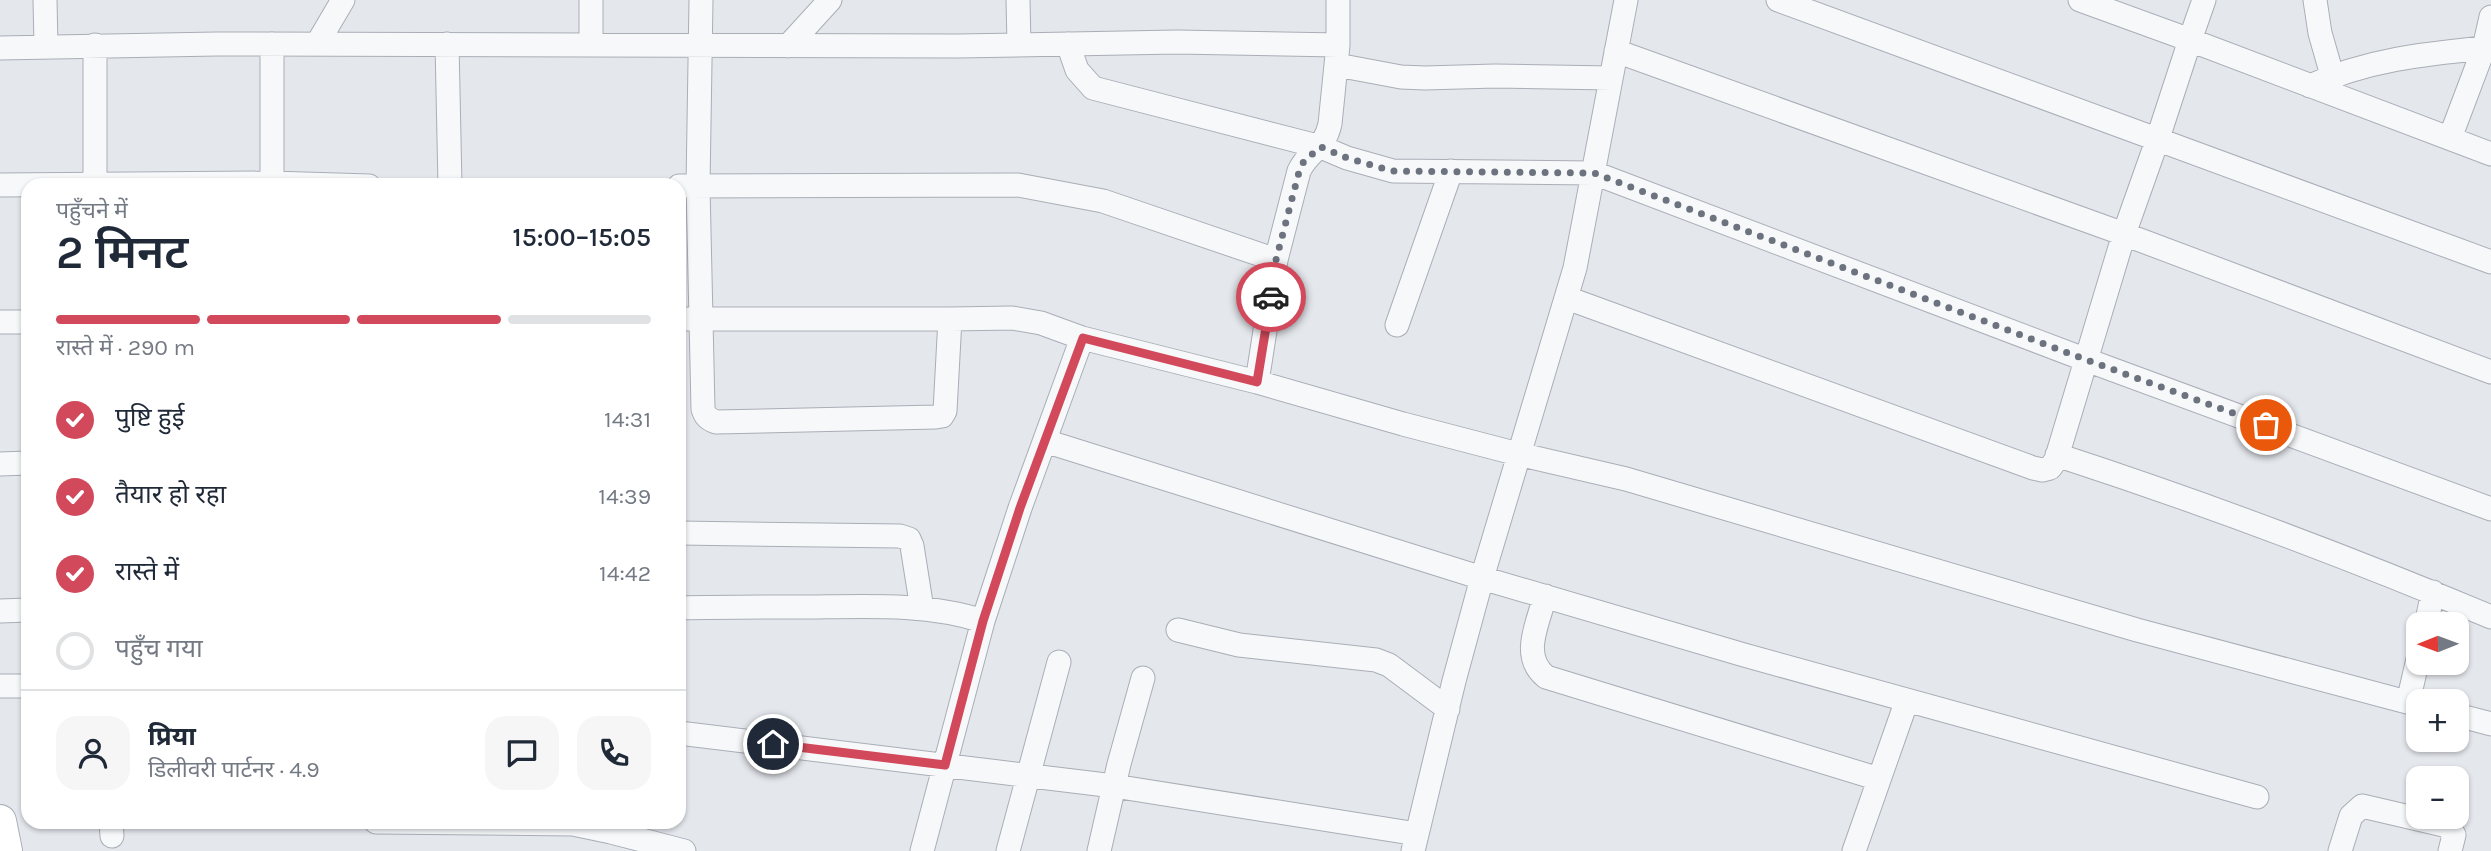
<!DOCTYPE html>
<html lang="hi">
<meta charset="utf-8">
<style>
body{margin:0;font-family:Karla,"Noto Sans Devanagari",sans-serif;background:#f6f6f7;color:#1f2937;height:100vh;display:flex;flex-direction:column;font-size:26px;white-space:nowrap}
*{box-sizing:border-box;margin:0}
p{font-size:23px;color:#747a83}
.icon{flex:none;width:38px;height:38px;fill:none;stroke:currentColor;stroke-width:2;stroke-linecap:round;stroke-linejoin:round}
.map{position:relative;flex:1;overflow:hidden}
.details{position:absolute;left:21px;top:178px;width:665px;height:651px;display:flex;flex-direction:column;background:#fff;border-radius:21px;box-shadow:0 2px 5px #0004}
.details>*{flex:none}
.needle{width:46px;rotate:269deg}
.controls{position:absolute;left:2406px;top:612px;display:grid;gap:14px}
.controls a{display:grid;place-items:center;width:63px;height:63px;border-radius:14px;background:#fff;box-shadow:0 2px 5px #0004;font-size:35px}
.pin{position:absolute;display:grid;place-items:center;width:60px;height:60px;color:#fff;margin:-30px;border:4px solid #fff;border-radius:50%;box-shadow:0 2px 7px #0007}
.courier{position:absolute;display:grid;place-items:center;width:70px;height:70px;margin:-35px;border:5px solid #d1495b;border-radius:50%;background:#fff;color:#222;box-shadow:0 2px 9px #0007}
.overview em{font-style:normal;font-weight:600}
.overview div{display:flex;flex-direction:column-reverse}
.overview{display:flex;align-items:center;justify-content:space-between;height:119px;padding:0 35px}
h1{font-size:46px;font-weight:600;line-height:52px}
.bar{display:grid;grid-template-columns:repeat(4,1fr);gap:10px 7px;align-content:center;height:84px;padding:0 35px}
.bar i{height:9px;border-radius:5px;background:#e0e1e3}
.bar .selected{background:#d1495b}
.bar p{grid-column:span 4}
.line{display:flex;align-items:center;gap:18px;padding:0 35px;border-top:2px solid #e0e1e3}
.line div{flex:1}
.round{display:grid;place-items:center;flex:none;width:74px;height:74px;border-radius:21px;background:#f6f6f7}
ol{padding:0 35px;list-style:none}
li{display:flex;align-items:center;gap:21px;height:77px}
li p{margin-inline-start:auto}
li .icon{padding:7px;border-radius:50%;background:#d1495b;color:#fff;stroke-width:4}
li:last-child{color:#747a83}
li i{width:38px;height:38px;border:4px solid #e0e1e3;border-radius:50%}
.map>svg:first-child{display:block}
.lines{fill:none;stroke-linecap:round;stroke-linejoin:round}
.street-casing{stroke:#a9aeb7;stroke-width:25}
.secondary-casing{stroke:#a9aeb7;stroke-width:34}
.street{stroke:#f7f8fa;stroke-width:23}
.secondary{stroke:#fff;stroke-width:32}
.done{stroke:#6c737f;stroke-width:7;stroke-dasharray:0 12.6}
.route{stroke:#d1495b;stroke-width:9}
</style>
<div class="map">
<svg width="2491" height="851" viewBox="0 0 2491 851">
<rect width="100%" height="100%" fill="#e4e7ec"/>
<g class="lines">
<defs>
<path id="street" d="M 45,0 L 46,46
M 591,0 L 591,44
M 1018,0 L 1019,45
M 1778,0 L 2491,262
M 2204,0 L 2190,40 L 2491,154
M 2315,0 L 2320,33 L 2332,75
M 272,44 L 272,186
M 317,44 L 343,0
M 447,44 L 450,186
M 1068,44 L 1077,70 L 1093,88 L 1321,147 L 1347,158 L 1393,171 L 1594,173 L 2084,359 L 2491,509
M 788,46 L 830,0
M 0,48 L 217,44 L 958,46 L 1177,42 L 1338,45
M 1616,51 L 2124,234 L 2491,372
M 1337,65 L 1401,77 L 1425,78 L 1495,76 L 1611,78
M 2310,86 C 2366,60 2424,54 2484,48
M 2450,138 L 2484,48 L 2491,17
M 95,184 L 95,45
M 0,185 L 272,183 L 369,186
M 679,186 L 1018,185 L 1103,201 L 1276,260
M 1567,298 L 2033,468 L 2042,470 L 2050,468 L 2056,460 L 2124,234 L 2158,138 L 2190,40 L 2080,0
M 679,319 L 950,319 L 945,411 L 942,416 L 936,417 L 716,422 C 708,419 705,416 703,409 L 698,186 L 701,0
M 950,319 L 1012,318 L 1041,323 L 1082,338 L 1257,382 L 1403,424 L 1518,454 L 1626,479 L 2137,630 L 2418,705
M 0,322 L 28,322
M 1397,325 L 1451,171
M 1257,382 L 1276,260 L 1299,171 C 1309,150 1324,150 1330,124 L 1338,45 L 1338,0
M 1045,441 L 1482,578 L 1744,655 L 2257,797
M 2057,455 C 2204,503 2348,557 2491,617
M 0,464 L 28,463
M 679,533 L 900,536 L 909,539 L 912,546 L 922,609
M 1545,596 C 1538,624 1520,656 1546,677 L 1879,779
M 679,608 C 725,607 772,607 818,607 C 873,606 931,604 983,621
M 0,611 L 28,610
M 2426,625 L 2433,592
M 1178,630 L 1239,645 L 1376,660 L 1389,665 L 1448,709
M 0,686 L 28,686
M 2408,702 L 2418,659
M 2457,715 L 2491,724
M 679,733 L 1114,786 L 1417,834
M 111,822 L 112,836
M 376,822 L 573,824 L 611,832 L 684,851
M 922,851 L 983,621 L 1020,508 L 1082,338
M 1008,851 L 1059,662
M 1099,851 L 1119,764 L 1143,678
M 1413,851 L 1454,681 L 1482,578 L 1575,268 L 1626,0
M 1854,851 L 1907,700
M 2340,851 L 2351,816 L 2362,806 L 2448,826 L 2454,835 L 2450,851"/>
<path id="secondary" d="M 0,821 L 6,851"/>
</defs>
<!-- street casing -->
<use href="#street" class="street-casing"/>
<!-- secondary casing -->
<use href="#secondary" class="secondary-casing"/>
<!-- street -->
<use href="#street" class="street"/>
<!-- secondary -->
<use href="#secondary" class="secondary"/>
</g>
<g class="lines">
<!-- done -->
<path class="done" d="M 1271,297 L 1276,260 L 1299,172 L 1304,161 L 1321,147 L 1347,158 L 1392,171 L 1594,173 L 2084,359 L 2266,425"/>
<!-- route -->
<path class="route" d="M 773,744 L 945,765 L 983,621 L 1020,508 L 1083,338 L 1257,382 L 1271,297"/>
</g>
</svg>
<div class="controls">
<a><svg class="needle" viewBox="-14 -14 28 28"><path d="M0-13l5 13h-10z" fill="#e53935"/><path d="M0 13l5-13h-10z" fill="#747a83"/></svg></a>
<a>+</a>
<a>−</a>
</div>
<div class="pin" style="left:2266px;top:425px;background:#ea580c"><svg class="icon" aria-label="bag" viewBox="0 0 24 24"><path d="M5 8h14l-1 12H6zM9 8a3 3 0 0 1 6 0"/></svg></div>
<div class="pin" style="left:773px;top:744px;background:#1f2937"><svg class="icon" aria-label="home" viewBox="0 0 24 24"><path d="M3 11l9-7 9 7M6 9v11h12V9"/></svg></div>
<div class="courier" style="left:1271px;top:297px"><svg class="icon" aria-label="car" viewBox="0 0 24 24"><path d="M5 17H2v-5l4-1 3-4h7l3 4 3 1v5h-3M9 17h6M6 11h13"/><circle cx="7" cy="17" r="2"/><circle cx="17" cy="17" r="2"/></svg></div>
<section class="details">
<div class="overview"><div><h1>2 मिनट</h1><p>पहुँचने में</p></div><em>15:00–15:05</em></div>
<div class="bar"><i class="selected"></i><i class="selected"></i><i class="selected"></i><i></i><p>रास्ते में · 290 m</p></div>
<ol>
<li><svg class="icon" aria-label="check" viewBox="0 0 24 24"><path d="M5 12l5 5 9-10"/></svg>पुष्टि हुई<p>14:31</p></li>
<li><svg class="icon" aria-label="check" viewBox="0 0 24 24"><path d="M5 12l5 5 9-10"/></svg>तैयार हो रहा<p>14:39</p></li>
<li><svg class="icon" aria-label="check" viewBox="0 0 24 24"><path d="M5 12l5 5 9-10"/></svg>रास्ते में<p>14:42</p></li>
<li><i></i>पहुँच गया</li>
</ol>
<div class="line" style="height:126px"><a class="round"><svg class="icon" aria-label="person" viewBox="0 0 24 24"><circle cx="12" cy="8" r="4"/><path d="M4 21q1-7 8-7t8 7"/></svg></a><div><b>प्रिया</b><p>डिलीवरी पार्टनर · 4.9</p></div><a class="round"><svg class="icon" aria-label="chat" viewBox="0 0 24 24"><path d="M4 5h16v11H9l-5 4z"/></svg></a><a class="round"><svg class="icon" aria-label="phone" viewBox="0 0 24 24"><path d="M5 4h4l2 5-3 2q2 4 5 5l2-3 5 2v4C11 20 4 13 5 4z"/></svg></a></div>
</section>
</div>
